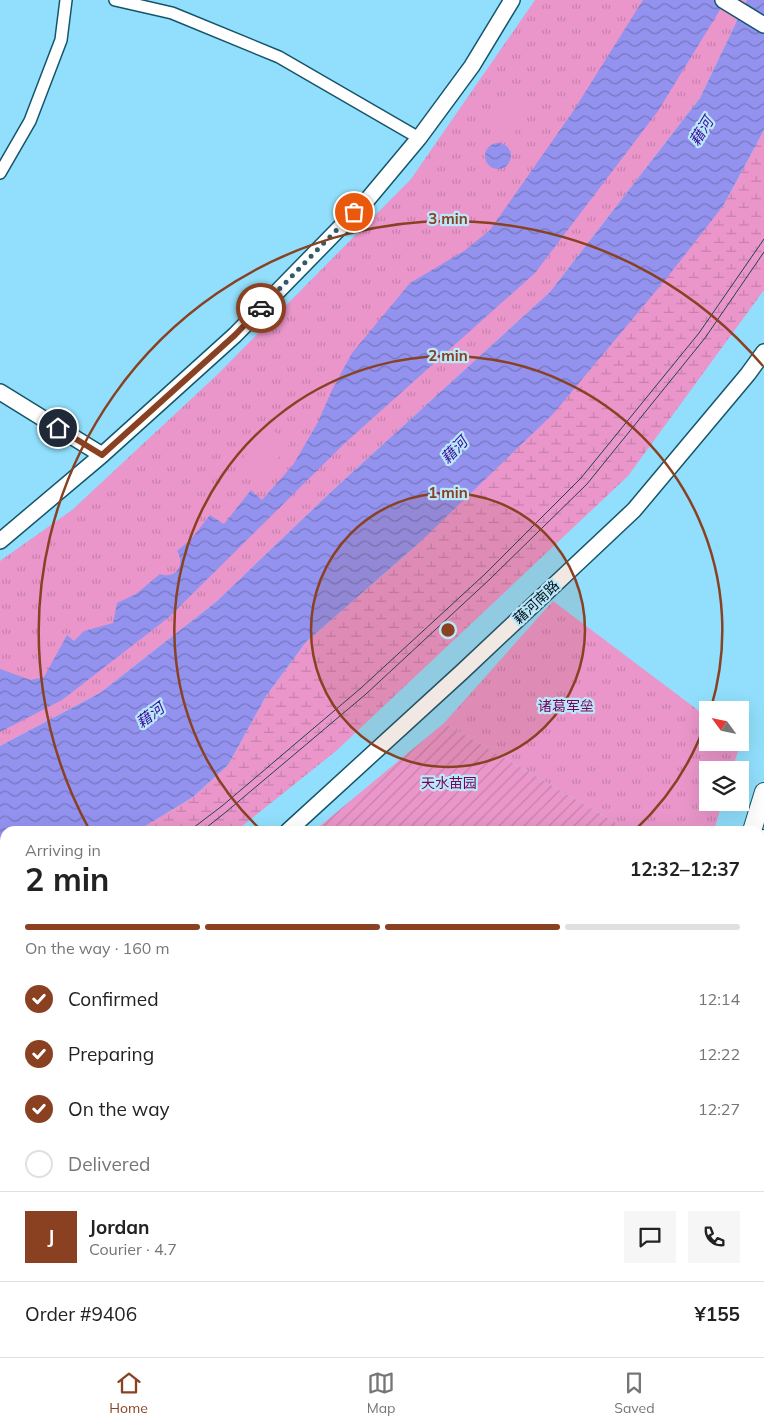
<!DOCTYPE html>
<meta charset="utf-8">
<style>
body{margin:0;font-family:Mulish,"Noto Sans SC",sans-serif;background:#f6f6f6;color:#222;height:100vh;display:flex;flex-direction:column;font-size:19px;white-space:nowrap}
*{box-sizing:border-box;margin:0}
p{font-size:16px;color:#767676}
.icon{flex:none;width:28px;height:28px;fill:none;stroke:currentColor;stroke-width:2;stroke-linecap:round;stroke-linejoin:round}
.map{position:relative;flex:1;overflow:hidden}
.side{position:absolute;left:0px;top:826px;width:765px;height:531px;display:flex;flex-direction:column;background:#fff;border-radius:15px 15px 0 0;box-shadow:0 5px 20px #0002}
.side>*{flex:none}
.needle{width:32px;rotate:303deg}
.tools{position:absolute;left:699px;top:701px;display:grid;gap:10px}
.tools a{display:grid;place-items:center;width:50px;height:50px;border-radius:0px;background:#fff;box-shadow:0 5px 20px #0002;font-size:25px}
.pin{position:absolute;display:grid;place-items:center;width:42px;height:42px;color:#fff;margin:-21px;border:2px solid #fff;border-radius:50%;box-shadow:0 1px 5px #0007}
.courier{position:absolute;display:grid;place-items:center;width:50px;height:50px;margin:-25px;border:4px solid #894122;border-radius:50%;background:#fff;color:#222;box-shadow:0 1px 6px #0007}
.overview em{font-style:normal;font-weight:700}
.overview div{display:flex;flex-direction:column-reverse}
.overview{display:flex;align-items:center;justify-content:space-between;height:85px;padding:0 25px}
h1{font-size:32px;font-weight:700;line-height:38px}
.bar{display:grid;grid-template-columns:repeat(4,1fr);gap:8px 5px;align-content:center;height:60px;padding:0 25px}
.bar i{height:6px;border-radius:4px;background:#e0e0e0}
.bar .selected{background:#894122}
.bar p{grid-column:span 4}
.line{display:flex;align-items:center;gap:12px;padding:0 25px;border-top:1px solid #e0e0e0}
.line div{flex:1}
.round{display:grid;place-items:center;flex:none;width:52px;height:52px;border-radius:0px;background:#f6f6f6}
ol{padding:0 25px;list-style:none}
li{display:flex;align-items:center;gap:15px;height:55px}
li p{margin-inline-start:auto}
li .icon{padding:5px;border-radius:50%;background:#894122;color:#fff;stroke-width:4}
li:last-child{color:#767676}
li i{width:28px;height:28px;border:2px solid #e0e0e0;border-radius:50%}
.dock{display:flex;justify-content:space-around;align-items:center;height:70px;border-top:1px solid #e0e0e0;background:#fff;font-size:14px;color:#767676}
.dock a{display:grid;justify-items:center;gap:2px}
.dock .selected{color:#894122}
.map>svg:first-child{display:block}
.wetland{fill:url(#wetland-marsh)}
.park{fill:url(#park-tufts)}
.garden{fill:url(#garden-furrows)}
.pitch{fill:#ea96ca}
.water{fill:url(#water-waves)}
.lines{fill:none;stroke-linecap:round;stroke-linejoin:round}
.stream{stroke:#9392ef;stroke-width:3}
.street-casing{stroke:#155569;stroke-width:14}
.secondary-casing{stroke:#155569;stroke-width:18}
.primary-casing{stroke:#155569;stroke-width:20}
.street{stroke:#fff;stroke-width:11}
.secondary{stroke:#fff;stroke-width:15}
.primary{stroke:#fff;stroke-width:18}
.tram{stroke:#21424f;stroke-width:1}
.done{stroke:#335a6a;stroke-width:5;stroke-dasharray:0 9}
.route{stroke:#894122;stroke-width:6}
.ring{fill:none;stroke:#894122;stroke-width:2.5}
.labels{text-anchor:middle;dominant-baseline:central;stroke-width:4.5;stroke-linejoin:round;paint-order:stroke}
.street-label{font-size:14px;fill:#00131b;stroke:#bbe8f9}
.park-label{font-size:14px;fill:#750458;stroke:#bbe8f9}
.water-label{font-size:15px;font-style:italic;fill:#380c9d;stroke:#bbe8f9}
.centre{fill:#894122;stroke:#bbe8f9;stroke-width:2.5}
.ring-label{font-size:15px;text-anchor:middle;font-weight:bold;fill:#894122;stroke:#bbe8f9;stroke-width:4.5;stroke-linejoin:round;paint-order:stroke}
</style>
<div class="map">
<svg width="764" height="1357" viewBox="0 0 764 1357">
<defs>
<pattern id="wetland-marsh" width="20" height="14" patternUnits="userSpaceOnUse" patternTransform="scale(1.25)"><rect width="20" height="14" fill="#ea96ca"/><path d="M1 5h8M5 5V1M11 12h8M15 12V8" fill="none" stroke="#c780ad"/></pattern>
<pattern id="park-tufts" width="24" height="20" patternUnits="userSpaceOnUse" patternTransform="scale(1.25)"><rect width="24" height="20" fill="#ea96ca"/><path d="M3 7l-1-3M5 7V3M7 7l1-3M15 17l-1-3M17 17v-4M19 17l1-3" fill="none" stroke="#c780ad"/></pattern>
<pattern id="garden-furrows" width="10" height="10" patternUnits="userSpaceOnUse" patternTransform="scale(1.25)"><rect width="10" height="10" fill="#ea96ca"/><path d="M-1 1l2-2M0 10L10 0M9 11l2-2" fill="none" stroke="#c780ad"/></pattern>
<pattern id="water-waves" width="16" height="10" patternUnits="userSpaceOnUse" patternTransform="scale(1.25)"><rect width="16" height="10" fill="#9392ef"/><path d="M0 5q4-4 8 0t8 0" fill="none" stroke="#7676c1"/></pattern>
</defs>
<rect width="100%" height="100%" fill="#91dffc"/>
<!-- wetland -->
<path class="wetland" d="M 764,130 L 764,290 L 628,476 L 336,751 L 236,831 L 137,831 L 193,797 L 228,765 L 266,696 L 306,642 L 419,543 L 723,206 Z
M 5,883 L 5,1009 L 0,1012 L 0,884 Z"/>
<!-- park -->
<path class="park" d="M 535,0 L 747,0 L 700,98 L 550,292 L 333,490 L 216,602 L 100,693 L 0,746 L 0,561 L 72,510 L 218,374 L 411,179 Z
M 553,601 L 707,717 L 708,742 L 741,742 L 732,770 L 708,770 L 708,802 L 722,803 L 714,831 L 630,831 L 444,723 Z
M 764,922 L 764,1357 L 505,1357 L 508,1352 L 760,1352 L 760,932 Z"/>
<!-- garden -->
<path class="garden" d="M 444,723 L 630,831 L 314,831 Z
M 258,1353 L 416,1353 L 413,1357 L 261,1357 Z"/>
<!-- pitch -->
<path class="pitch" d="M 513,87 L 535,102 L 509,141 L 487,125 Z
M 269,427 L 290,444 L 260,480 L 239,463 Z"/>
<!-- water -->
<path class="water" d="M 643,0 L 726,0 L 658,111 L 535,273 L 345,443 L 168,618 L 62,700 L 0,732 L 0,669 L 31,680 L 44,677 L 67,635 L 74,641 L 84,631 L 113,623 L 117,603 L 136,594 L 160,574 C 175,580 186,565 177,551 L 191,539 L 210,515 L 224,524 L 251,490 L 262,500 L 293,465 L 318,422 L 332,390 L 352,353 L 410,283 L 464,251 L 490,230 L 574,110 Z
M 747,0 L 764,0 L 764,130 L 723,206 L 666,279 L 553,414 L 419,543 L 306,642 L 266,696 L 228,765 L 193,797 L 137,831 L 5,831 L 5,883 L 0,884 L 0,746 L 100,693 L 216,602 L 333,490 L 550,292 L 700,98 Z
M485 156a13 13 0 1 1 26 0a13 13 0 1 1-26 0Z"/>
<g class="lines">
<!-- stream -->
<path class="stream" d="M 0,1004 L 5,1012
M 268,1352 L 272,1357"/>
<defs>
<path id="street" d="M 115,0 L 172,13 L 279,57 L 419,138
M 0,173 L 30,121 L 61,40 L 66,0"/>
<path id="secondary" d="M 723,0 L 764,25
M 0,392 L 102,455
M 0,541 L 102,455 L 235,335 L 368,199 L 419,138 L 472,66 L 512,0
M 288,831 L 463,671 L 634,510 L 748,374 L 764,352
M 0,1059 L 5,1056
M 760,1158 L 764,1151"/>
<path id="primary" d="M 752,831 L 764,792
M 760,852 L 764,839
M 446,1357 L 450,1352
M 466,1357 L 469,1352"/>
</defs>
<!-- street casing -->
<use href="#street" class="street-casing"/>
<!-- secondary casing -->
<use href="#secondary" class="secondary-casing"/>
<!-- primary casing -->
<use href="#primary" class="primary-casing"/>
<!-- street -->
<use href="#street" class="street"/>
<!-- secondary -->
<use href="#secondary" class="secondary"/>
<!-- primary -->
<use href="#primary" class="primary"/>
<!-- tram -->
<path class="tram" d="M 189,831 L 222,806 L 361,688 L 485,574 L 581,478 L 699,333 L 764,239
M 202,831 L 226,812 L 366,694 L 490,579 L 587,484 L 705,338 L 764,252
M 0,975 L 5,972
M 0,985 L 5,981"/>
</g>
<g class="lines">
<!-- done -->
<path class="done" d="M 261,308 L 354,212"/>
<!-- route -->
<path class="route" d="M 58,428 L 102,455 L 235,335 L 261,308"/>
</g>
<!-- distance rings -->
<circle cx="448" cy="630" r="137" fill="#894122" fill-opacity=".12"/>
<g class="ring">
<circle cx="448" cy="630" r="137"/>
<path d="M707 719A274 274 0 0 1 635 830M261 830A274 274 0 1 1 711 708"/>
<path d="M89 829A411 411 0 0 1 763 366"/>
</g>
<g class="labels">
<!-- street labels -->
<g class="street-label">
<text transform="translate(536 602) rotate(-43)">藉河南路</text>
</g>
<!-- park labels -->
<g class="park-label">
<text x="566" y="706">诸葛军垒</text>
<text x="449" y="783">天水苗园</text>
</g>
<!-- water labels -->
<g class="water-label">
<text transform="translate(701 131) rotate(-58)">藉河</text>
<text transform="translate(454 450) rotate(-46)">藉河</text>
<text transform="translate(150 715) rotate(-37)">藉河</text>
</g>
</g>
<circle cx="448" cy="630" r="8" class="centre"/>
<g class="ring-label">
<text x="448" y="224">3 min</text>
<text x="448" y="361">2 min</text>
<text x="448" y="498">1 min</text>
</g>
</svg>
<div class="tools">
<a><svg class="needle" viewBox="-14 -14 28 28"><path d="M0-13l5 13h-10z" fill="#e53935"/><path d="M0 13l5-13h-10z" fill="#767676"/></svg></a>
<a><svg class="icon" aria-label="layers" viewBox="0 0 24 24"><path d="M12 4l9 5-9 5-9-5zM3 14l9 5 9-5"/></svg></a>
</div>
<div class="pin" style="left:354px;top:212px;background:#ea580c"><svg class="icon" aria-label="bag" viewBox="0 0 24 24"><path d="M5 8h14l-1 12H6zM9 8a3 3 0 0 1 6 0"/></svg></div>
<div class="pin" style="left:58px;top:428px;background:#1f2937"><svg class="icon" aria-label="home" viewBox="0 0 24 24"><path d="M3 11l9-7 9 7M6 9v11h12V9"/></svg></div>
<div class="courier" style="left:261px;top:308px"><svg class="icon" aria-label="car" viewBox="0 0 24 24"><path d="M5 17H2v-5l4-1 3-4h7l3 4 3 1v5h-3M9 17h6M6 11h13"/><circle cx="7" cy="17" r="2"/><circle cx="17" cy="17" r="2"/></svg></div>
<section class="side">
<div class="overview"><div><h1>2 min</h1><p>Arriving in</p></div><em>12:32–12:37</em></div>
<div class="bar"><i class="selected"></i><i class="selected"></i><i class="selected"></i><i></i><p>On the way · 160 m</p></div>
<ol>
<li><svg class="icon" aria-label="check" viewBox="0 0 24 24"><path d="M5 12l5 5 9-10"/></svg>Confirmed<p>12:14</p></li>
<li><svg class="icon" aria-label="check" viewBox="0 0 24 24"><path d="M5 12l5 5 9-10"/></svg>Preparing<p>12:22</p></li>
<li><svg class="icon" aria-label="check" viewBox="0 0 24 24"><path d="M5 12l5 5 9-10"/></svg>On the way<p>12:27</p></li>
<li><i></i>Delivered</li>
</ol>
<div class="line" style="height:90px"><b class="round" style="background:#894122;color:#fff">J</b><div><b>Jordan</b><p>Courier · 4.7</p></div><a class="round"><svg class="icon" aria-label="chat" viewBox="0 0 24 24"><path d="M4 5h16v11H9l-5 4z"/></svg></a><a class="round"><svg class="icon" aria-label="phone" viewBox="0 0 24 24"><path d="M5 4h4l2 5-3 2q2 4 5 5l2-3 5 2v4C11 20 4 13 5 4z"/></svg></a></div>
<div class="line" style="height:65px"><div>Order #9406</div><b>¥155</b></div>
</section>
</div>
<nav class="dock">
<a class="selected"><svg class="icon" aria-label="home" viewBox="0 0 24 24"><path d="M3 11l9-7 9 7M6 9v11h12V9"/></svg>Home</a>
<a><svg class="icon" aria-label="map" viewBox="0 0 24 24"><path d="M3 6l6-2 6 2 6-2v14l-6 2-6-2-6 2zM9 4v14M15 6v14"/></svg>Map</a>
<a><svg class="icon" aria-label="saved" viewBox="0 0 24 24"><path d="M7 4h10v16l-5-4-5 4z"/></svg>Saved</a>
</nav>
